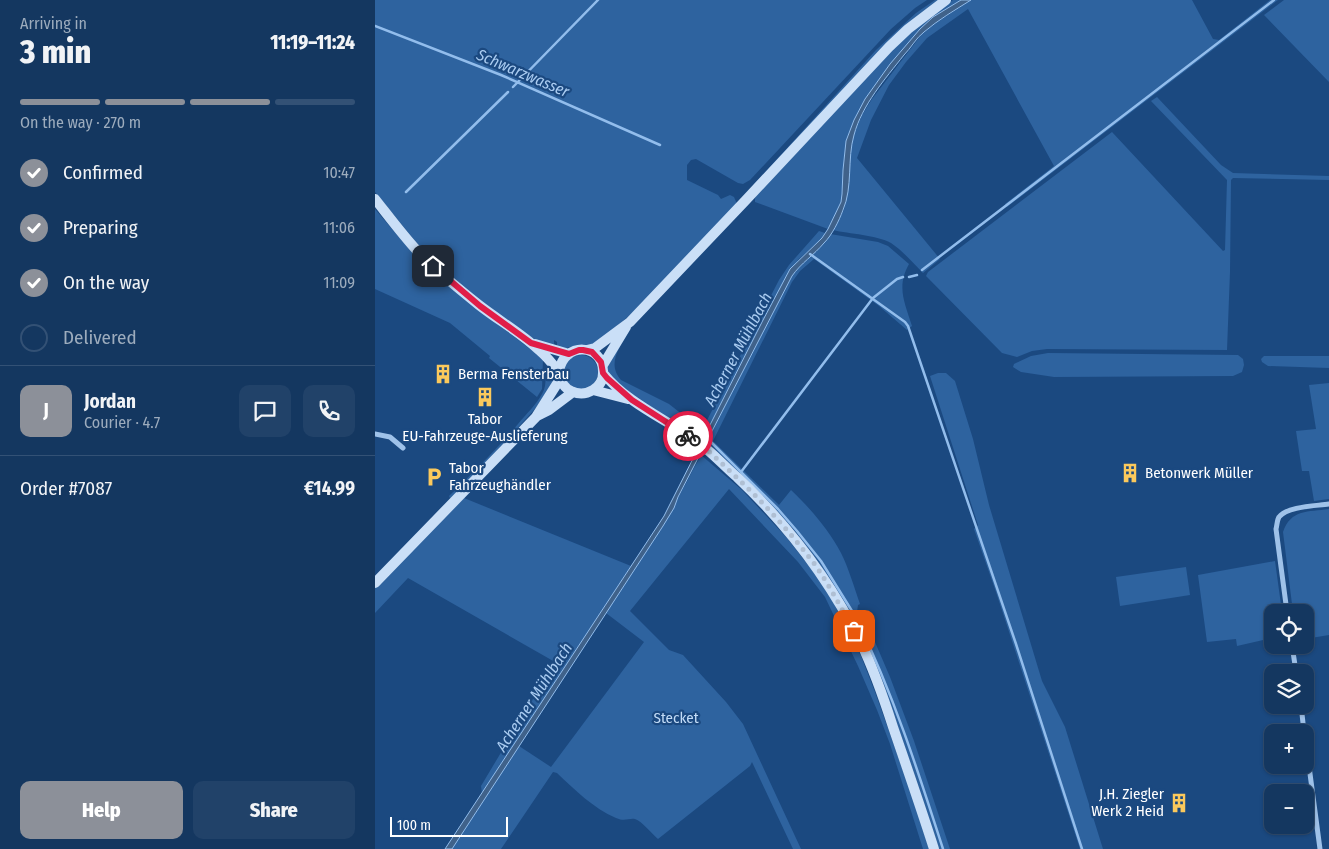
<!DOCTYPE html>
<meta charset="utf-8">
<style>
body{margin:0;font-family:"Fira Sans Condensed",sans-serif;background:#214269;color:#f1f3f6;height:100vh;display:flex;flex-direction:column;font-size:19px;white-space:nowrap}
*{box-sizing:border-box;margin:0}
p{font-size:16px;color:#9dacbd}
.icon{flex:none;width:28px;height:28px;fill:none;stroke:currentColor;stroke-width:2;stroke-linecap:round;stroke-linejoin:round}
.map{position:relative;flex:1;overflow:hidden}
.sheet{display:flex;flex-direction:column;background:#143760;width:375px}
.sheet>*{flex:none}
.tools{position:absolute;left:889px;top:604px;display:grid;gap:10px}
.tools a{display:grid;place-items:center;width:50px;height:50px;border-radius:10px;background:#143760;box-shadow:0 1px 4px #0004,0 0 0 1px #335175;font-size:25px}
.scale{position:absolute;left:15px;bottom:12px;width:118px;box-sizing:border-box;padding-left:5px;border:2px solid #fff;border-top:0;font-size:14px;line-height:18px;white-space:nowrap;color:#fff;-webkit-text-stroke:4px #1b4980;paint-order:stroke}
.pin{position:absolute;display:grid;place-items:center;width:42px;height:42px;color:#fff;margin:-21px;border-radius:10px;box-shadow:0 2px 8px #0006}
.courier{position:absolute;display:grid;place-items:center;width:50px;height:50px;margin:-25px;border:4px solid #e11d48;border-radius:50%;background:#fff;color:#222;box-shadow:0 1px 6px #0007}
.head em{font-style:normal;font-weight:800}
.head div{display:flex;flex-direction:column-reverse}
.head{display:flex;align-items:center;justify-content:space-between;height:85px;padding:0 20px}
h1{font-size:32px;font-weight:800;line-height:38px}
.bar{display:grid;grid-template-columns:repeat(4,1fr);gap:8px 5px;align-content:center;height:60px;padding:0 20px}
.bar i{height:6px;border-radius:4px;background:#335175}
.bar .current{background:#8c9099}
.bar p{grid-column:span 4}
.line{display:flex;align-items:center;gap:12px;padding:0 20px;border-top:1px solid #335175}
.line div{flex:1}
.round{display:grid;place-items:center;flex:none;width:52px;height:52px;border-radius:10px;background:#214269}
ol{padding:0 20px;list-style:none}
li{display:flex;align-items:center;gap:15px;height:55px}
li p{margin-inline-start:auto}
li .icon{padding:5px;border-radius:50%;background:#8c9099;color:#fff;stroke-width:4}
li:last-child{color:#9dacbd}
li i{width:28px;height:28px;border:2px solid #335175;border-radius:50%}
.primary-button{display:flex;gap:10px;margin-top:auto;padding:10px 20px}
.primary-button a{flex:1;height:58px;border-radius:10px;background:#8c9099;color:#fff;font-size:20px;font-weight:800;line-height:58px;text-align:center}
.primary-button a+a{background:#214269;color:#f1f3f6}
main{display:flex;flex:1;min-height:0}
.map>svg:first-child{display:block}
.green{fill:#2e639f}
.water{fill:#40628a;stroke:#92bdec}
.lines{fill:none;stroke-linecap:round;stroke-linejoin:round}
.stream{stroke:#92bdec;stroke-width:2.5}
.street{stroke:#9fc2e9;stroke-width:5}
.secondary{stroke:#cadff7;stroke-width:10}
.done{stroke:#afbfd3;stroke-width:5;stroke-dasharray:0 9}
.route{stroke:#e11d48;stroke-width:6}
.labels{text-anchor:middle;dominant-baseline:central;stroke-width:4.5;stroke-linejoin:round;paint-order:stroke}
.poi-label{font-size:15px;fill:#fff;stroke:#1b4980;text-anchor:start}
.park-label{font-size:15px;fill:#c3dcf7;stroke:#1b4980}
.water-label{font-size:16px;font-style:italic;fill:#aaccf1;stroke:#1b4980}
</style>
<main>
<section class="sheet">
<div class="head"><div><h1>3 min</h1><p>Arriving in</p></div><em>11:19–11:24</em></div>
<div class="bar"><i class="current"></i><i class="current"></i><i class="current"></i><i></i><p>On the way · 270 m</p></div>
<ol>
<li><svg class="icon" aria-label="check" viewBox="0 0 24 24"><path d="M5 12l5 5 9-10"/></svg>Confirmed<p>10:47</p></li>
<li><svg class="icon" aria-label="check" viewBox="0 0 24 24"><path d="M5 12l5 5 9-10"/></svg>Preparing<p>11:06</p></li>
<li><svg class="icon" aria-label="check" viewBox="0 0 24 24"><path d="M5 12l5 5 9-10"/></svg>On the way<p>11:09</p></li>
<li><i></i>Delivered</li>
</ol>
<div class="line" style="height:90px"><b class="round" style="background:#8c9099;color:#fff">J</b><div><b>Jordan</b><p>Courier · 4.7</p></div><a class="round"><svg class="icon" aria-label="chat" viewBox="0 0 24 24"><path d="M4 5h16v11H9l-5 4z"/></svg></a><a class="round"><svg class="icon" aria-label="phone" viewBox="0 0 24 24"><path d="M5 4h4l2 5-3 2q2 4 5 5l2-3 5 2v4C11 20 4 13 5 4z"/></svg></a></div>
<div class="line" style="height:65px"><div>Order #7087</div><b>€14.99</b></div>
<div class="primary-button"><a>Help</a><a>Share</a></div>
</section>
<div class="map">
<svg width="954" height="849" viewBox="0 0 954 849">
<rect width="100%" height="100%" fill="#1b4980"/>
<!-- green -->
<path class="green" d="M 0,0 L 552,0 L 540,8 L 516,29 L 375,180 L 368,184 L 363,183 L 321,159 L 316,160 L 312,165 L 312,180 L 343,195 L 346,199 L 355,195 L 359,197 L 362,204 L 264,307 L 226,340 L 220,345 L 199,346 L 188,349 L 182,348 L 182,342 L 179,340 L 179,344 L 177,346 L 163,341 L 144,330 L 113,306 L 63,265 L 50,253 L 0,192 Z
M 560,0 L 566,0 L 374,190 L 501,50 L 541,13 Z
M 578,0 L 586,0 L 558,17 L 545,29 L 490,99 L 479,120 L 471,141 L 468,170 L 467,194 L 466,202 L 453,229 L 380,202 L 380,199 L 381,195 L 518,48 L 564,9 Z
M 596,0 L 817,0 L 838,39 L 844,40 L 895,0 L 903,0 L 632,207 L 630,204 L 679,166 L 593,9 L 552,38 L 531,62 L 514,85 L 496,120 L 482,158 L 565,259 L 548,273 C 538,263 528,251 516,243 C 502,235 474,234 458,230 L 469,210 L 474,178 L 476,146 L 479,134 L 487,115 L 497,99 L 547,34 L 561,23 Z
M 909,0 L 954,0 L 954,82 L 889,15 Z
M 782,97 L 846,165 L 858,173 L 954,176 L 954,180 L 858,178 L 856,180 L 855,272 L 852,350 L 672,349 L 657,351 L 642,357 L 627,353 L 551,276 L 553,272 L 737,132 L 848,251 L 850,250 L 852,180 L 776,101 Z
M 0,209 L 40,256 L 63,278 L 168,359 L 167,389 L 162,397 L 114,358 L 115,356 L 75,323 L 0,289 Z
M 444,231 L 450,233 L 447,238 L 423,260 L 387,322 L 328,438 L 258,396 L 233,376 L 232,364 L 252,334 C 244,349 232,364 246,380 L 294,404 L 327,430 L 404,280 L 414,265 Z
M 455,234 L 503,242 L 513,246 L 534,264 C 521,287 530,303 537,326 L 532,330 L 504,306 L 439,259 L 425,271 L 417,282 L 338,441 L 404,505 L 416,490 C 435,508 454,530 466,553 C 474,569 479,587 485,604 L 483,605 L 482,612 L 475,612 L 443,561 L 419,530 L 400,509 L 332,441 L 417,276 C 428,260 445,251 455,234 Z
M 673,353 L 863,355 L 868,359 L 869,365 L 867,372 L 858,376 L 679,377 L 646,372 L 638,367 L 639,364 L 656,356 Z
M189 372a17 17 0 1 1 34 0a17 17 0 1 1-34 0Z
M 889,356 L 954,356 L 954,368 L 893,366 L 887,362 L 886,359 Z
M 172,364 L 178,374 L 177,386 L 159,410 L 128,444 L 77,498 L 75,498 L 74,496 C 98,473 122,449 143,424 C 151,414 161,405 167,394 C 173,384 169,374 172,364 Z
M 563,373 L 571,373 L 580,381 L 598,439 L 614,505 L 667,681 L 690,727 L 728,849 L 705,849 L 621,592 L 599,529 L 603,525 L 555,376 Z
M 954,383 L 954,499 L 939,501 L 934,471 L 927,471 L 921,431 L 941,429 L 934,385 Z
M 326,455 L 367,490 L 412,538 L 451,588 L 486,656 L 500,692 L 538,798 L 554,849 L 548,849 L 515,744 L 502,710 L 483,666 L 450,597 L 423,562 L 354,489 L 255,611 L 294,650 L 308,655 L 351,702 L 368,724 L 426,849 L 418,849 L 377,762 L 375,766 L 283,839 C 277,834 267,821 260,819 C 253,818 250,822 241,818 C 218,808 200,790 182,773 L 178,772 L 126,849 L 77,849 L 144,746 L 176,767 L 269,642 L 231,613 L 288,526 Z
M 89,498 L 256,566 L 107,793 L 106,786 L 180,662 L 33,578 L 0,613 L 0,588 Z
M 954,509 L 954,635 L 930,639 L 930,612 L 918,612 L 908,532 C 916,509 933,512 954,509 Z
M 900,561 L 907,612 L 898,612 L 897,638 L 862,646 L 861,639 L 832,642 L 823,575 Z
M 811,567 L 815,595 L 745,606 L 741,577 Z
M 482,617 L 485,617 L 488,622 L 491,621 L 515,677 L 539,741 L 575,849 L 564,849 L 508,683 L 479,620 Z"/>
<!-- water -->
<path class="water" d="M 586,0 L 596,0 C 580,10 563,20 549,32 C 541,38 536,48 529,55 C 510,79 487,105 479,135 C 472,159 478,187 468,210 C 464,221 457,235 449,243 C 439,255 426,263 417,276 L 303,497 L 299,508 L 288,526 L 77,849 L 70,849 L 289,516 L 387,322 L 415,269 L 447,238 L 453,229 L 466,202 L 467,194 L 468,170 L 471,141 L 479,120 L 490,99 L 515,64 L 545,29 L 558,17 Z"/>
<g class="lines">
<!-- stream -->
<path class="stream" d="M 0,26 L 126,75 L 285,145
M 138,87 L 223,0
M 31,192 L 133,92
M 435,254 L 530,322 L 533,326 L 641,644 L 707,849
M 547,270 L 899,0
M 534,277 L 542,275
M 332,438 L 403,509 L 422,531 L 446,561 L 477,611
M 366,472 L 498,298 L 522,279 L 528,277
M 482,620 C 518,693 543,771 568,849"/>
<!-- street -->
<path class="street" d="M 0,434 L 15,437 L 28,448
M 912,612 L 901,529 C 902,526 902,520 904,517 C 913,506 941,506 954,504
M 917,645 L 921,672
M 926,705 L 929,732
M 930,736 L 945,849"/>
<!-- secondary -->
<path class="secondary" d="M 0,199 C 15,218 29,237 46,255 C 64,273 84,289 104,305 C 123,320 146,333 164,350 C 171,356 177,363 182,370 C 188,377 184,385 196,391 C 211,398 229,388 228,371 C 228,344 189,341 184,371
M 160,344 L 194,354
M 212,350 L 220,348 L 255,322 L 370,201 L 514,47 L 533,29 L 571,0
M 228,365 L 251,327
M 228,373 C 252,403 289,418 320,440 C 335,450 348,465 362,477 C 413,525 455,580 486,643 C 499,670 509,699 518,727 C 532,768 546,808 559,849
M 218,390 L 253,399
M 162,416 L 174,410 L 198,392
M 0,583 L 161,417 L 185,379"/>
</g>
<g class="lines">
<!-- done -->
<path class="done" d="M 313,436 C 330,446 344,461 359,475 C 388,502 414,531 438,562 C 454,584 466,608 479,631"/>
<!-- route -->
<path class="route" d="M 58,266 L 105,306 L 156,343 L 194,354 L 204,350 L 208,350 L 217,352 L 226,362 L 228,373 L 232,378 L 257,400 L 313,436"/>
</g>
<!-- icons -->
<defs>
<symbol id="building-bare" viewBox="-9 -9 18 18"><path d="M-4-6H4V6H1V3H-1V6H-4ZM-2.5-4.3h1.7v1.8h-1.7ZM.8-4.3h1.7v1.8H.8ZM-2.5-1h1.7V.8h-1.7ZM.8-1h1.7V.8H.8Z" fill="#fbc95c" stroke="#1b4980" stroke-width="2.5" paint-order="stroke"/></symbol>
<symbol id="parking-bare" viewBox="-9 -9 18 18"><path d="M-3.5-5.5H1a3.5 3.5 0 0 1 0 7H-1V5.5H-3.5ZM-1-3.4V-.6H.8a1.4 1.4 0 0 0 0-2.8Z" fill="#fbc95c" stroke="#1b4980" stroke-width="2.5" paint-order="stroke"/></symbol>
</defs>
<g fill-rule="evenodd">
<use href="#building-bare" x="54" y="360" width="28" height="28"/>
<use href="#building-bare" x="96" y="383" width="28" height="28"/>
<use href="#building-bare" x="741" y="459" width="28" height="28"/>
<use href="#parking-bare" x="45" y="463" width="28" height="28"/>
<use href="#building-bare" x="790" y="789" width="28" height="28"/>
</g>
<g class="labels">
<!-- poi labels -->
<g class="poi-label">
<text x="83" y="374">Berma Fensterbau</text>
<text x="110" y="419" text-anchor="middle">Tabor<tspan x="110" dy="17">EU-Fahrzeuge-Auslieferung</tspan></text>
<text x="74" y="468">Tabor<tspan x="74" dy="17">Fahrzeughändler</tspan></text>
<text x="770" y="473">Betonwerk Müller</text>
<text x="789" y="794" text-anchor="end">J.H. Ziegler<tspan x="789" dy="17">Werk 2 Heid</tspan></text>
</g>
<!-- park labels -->
<g class="park-label">
<text x="301" y="718">Stecket</text>
</g>
<!-- water labels -->
<g class="water-label">
<text transform="translate(148 73) rotate(23)">Schwarzwasser</text>
<text transform="translate(363 349) rotate(-62)">Acherner Mühlbach</text>
<text transform="translate(159 697) rotate(-57)">Acherner Mühlbach</text>
</g>
</g>
</svg>
<div class="tools">
<a><svg class="icon" aria-label="locate" viewBox="0 0 24 24"><circle cx="12" cy="12" r="6"/><path d="M12 2v4M12 18v4M2 12h4M18 12h4"/></svg></a>
<a><svg class="icon" aria-label="layers" viewBox="0 0 24 24"><path d="M12 4l9 5-9 5-9-5zM3 14l9 5 9-5"/></svg></a>
<a>+</a>
<a>−</a>
</div>
<div class="scale">100 m</div>
<div class="pin" style="left:479px;top:631px;background:#ea580c"><svg class="icon" aria-label="bag" viewBox="0 0 24 24"><path d="M5 8h14l-1 12H6zM9 8a3 3 0 0 1 6 0"/></svg></div>
<div class="pin" style="left:58px;top:266px;background:#1f2937"><svg class="icon" aria-label="home" viewBox="0 0 24 24"><path d="M3 11l9-7 9 7M6 9v11h12V9"/></svg></div>
<div class="courier" style="left:313px;top:436px"><svg class="icon" aria-label="bike" viewBox="0 0 24 24"><circle cx="6" cy="16" r="4"/><circle cx="18" cy="16" r="4"/><path d="M6 16l4-8h5l3 8M10 8l3 8H6M13 5h3"/></svg></div>
</div>
</main>
